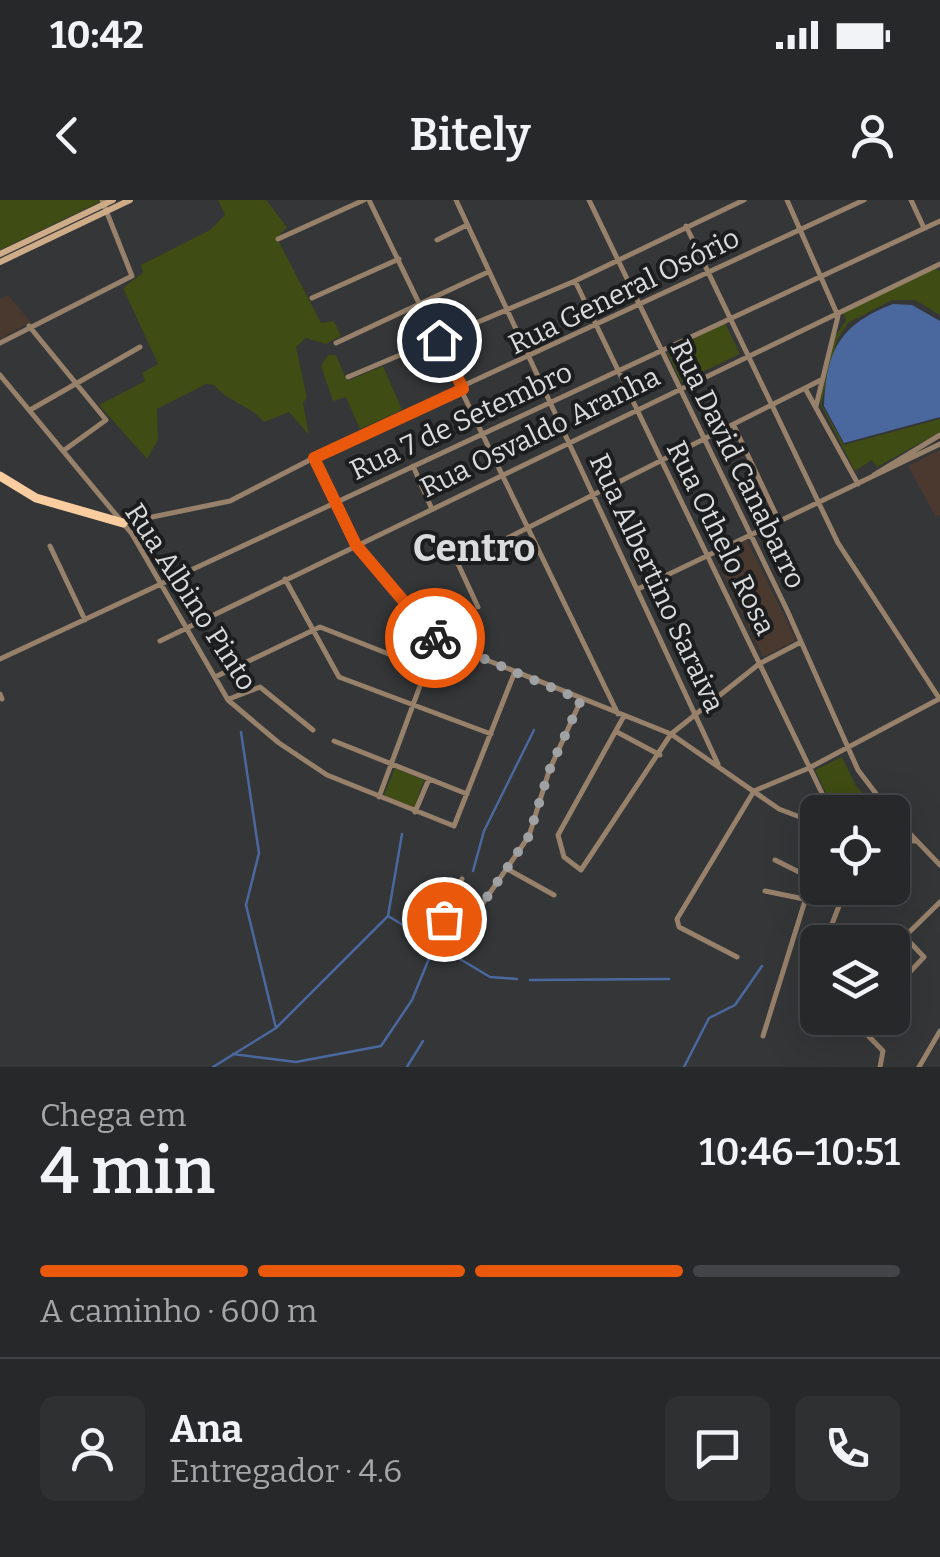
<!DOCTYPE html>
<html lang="pt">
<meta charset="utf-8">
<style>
body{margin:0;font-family:Bitter,serif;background:#2f3032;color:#f1f3f6;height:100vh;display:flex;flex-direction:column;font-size:38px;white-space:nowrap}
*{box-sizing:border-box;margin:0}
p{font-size:32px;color:#a4a6a8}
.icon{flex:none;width:55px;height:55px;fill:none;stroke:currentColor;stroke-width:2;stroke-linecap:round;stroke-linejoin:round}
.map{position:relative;height:867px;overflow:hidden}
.details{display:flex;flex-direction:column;background:#27282a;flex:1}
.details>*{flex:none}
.fabs{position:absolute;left:800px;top:595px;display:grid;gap:20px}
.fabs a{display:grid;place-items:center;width:110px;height:110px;border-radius:15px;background:#27282a;box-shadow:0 10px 40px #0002,0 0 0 2px #434447;font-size:50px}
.pin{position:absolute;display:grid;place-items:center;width:85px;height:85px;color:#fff;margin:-42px;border:5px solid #fff;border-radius:50%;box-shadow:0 2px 10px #0007}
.courier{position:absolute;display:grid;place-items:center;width:100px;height:100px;margin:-50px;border:8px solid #ea580c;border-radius:50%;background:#fff;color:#222;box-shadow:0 2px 12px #0007}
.summary em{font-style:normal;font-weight:600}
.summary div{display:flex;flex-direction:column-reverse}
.summary{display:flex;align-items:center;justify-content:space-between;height:170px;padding:0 40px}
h1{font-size:65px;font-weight:600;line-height:75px}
.bar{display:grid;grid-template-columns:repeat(4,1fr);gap:15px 10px;align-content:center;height:120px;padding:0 40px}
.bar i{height:12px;border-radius:8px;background:#434447}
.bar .current{background:#ea580c}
.bar p{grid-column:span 4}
.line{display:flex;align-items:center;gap:25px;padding:0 40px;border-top:2px solid #434447}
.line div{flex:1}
.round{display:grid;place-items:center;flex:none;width:105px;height:105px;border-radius:15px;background:#2f3032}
.status{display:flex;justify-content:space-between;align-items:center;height:70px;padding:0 50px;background:#27282a;direction:ltr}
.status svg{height:28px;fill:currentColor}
header{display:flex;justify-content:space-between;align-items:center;height:130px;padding:0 40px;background:#27282a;font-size:45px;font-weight:600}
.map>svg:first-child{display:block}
.education{fill:#4a392f}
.medical{fill:#4b3930}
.green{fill:#3f4c13}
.water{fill:#4b689e}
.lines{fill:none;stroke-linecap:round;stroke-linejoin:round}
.stream{stroke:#4b689e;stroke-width:2.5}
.street{stroke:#97816b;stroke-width:5}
.secondary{stroke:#cfac88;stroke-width:6}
.primary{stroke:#f9cd9f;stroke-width:9}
.done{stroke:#a0a1a3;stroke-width:10;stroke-dasharray:0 18}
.route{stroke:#ea580c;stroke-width:12}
.labels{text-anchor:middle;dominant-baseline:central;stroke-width:8;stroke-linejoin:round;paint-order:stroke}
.street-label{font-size:28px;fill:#dadbdc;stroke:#1c1d1e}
.district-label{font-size:38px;font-weight:bold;fill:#dadbdc;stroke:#1c1d1e}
</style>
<div class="status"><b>10:42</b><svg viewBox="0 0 49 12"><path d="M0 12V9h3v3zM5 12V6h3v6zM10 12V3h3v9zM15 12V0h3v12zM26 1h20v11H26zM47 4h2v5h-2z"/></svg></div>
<header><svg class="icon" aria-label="back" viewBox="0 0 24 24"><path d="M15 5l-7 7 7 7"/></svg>Bitely<svg class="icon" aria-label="person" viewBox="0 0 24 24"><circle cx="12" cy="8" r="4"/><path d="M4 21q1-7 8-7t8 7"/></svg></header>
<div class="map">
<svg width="940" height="867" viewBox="0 0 940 867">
<rect width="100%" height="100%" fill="#343638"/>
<!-- education -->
<path class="education" d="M 8,95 L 31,122 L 0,139 L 0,99 Z
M 747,340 L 796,440 L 763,457 L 715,357 Z"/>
<!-- medical -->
<path class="medical" d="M 940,250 L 940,315 L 936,317 L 908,266 Z"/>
<!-- green -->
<path class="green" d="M 0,0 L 98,0 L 100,2 L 0,50 Z
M 218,0 L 266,0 L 287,27 L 277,38 L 321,123 L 334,121 L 341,136 L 326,144 L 306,138 L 296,147 L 307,198 L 303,203 L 309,235 L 289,212 L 264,222 C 250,205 229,203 214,185 L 206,184 L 157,209 L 158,240 L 147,259 L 99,205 L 145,181 L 142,173 L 158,164 L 123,88 L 143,73 L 141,65 L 210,30 L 225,15 Z
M 934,68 L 940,71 L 940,115 L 915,100 L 892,100 L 848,123 L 837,140 L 821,204 L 844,245 L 940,219 L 940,232 L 877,267 L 872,260 L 855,271 L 818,200 L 833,140 L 846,120 L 843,112 Z
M 725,123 L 740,154 L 681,182 L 667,152 Z
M 328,155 L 336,155 L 347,181 L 383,166 L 402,210 L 360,229 L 346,197 L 333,201 L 321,166 Z
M 842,557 L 856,586 L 881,612 L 835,612 L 815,570 Z
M 395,568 L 424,580 L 414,608 L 384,595 Z"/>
<!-- water -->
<path class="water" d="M 893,104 L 912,105 L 940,121 L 940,217 L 844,243 L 824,206 C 826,149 841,124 893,104 Z"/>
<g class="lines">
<!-- stream -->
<path class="stream" d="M 241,532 L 259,653 L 246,705 L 276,828
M 473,671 L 484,631 L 534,530
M 388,716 L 490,777 L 517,779
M 530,780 L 669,779
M 233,854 L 296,862 L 381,846 L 412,800 L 435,744
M 213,867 L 276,828 L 388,716 L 402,634
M 407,867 L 423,841
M 684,867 L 709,818 L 735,805 L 762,766"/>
<!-- street -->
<path class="street" d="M 369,0 L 618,514
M 456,0 L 718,564
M 589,0 L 787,410 L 858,570 L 890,612
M 787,0 L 838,116 L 816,206
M 911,0 L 924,28
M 686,26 L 838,343 L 939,498
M 278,39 L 364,0
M 437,40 L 467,25
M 575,81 L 831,612
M 312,98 L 399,59
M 29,126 L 106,220 L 63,251
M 0,143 L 132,76 L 102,0
M 336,143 L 488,72
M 0,175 L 132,334 L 228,500 L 279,543 L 327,575 L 454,626 L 514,474
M 348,177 L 575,81 L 744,0
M 806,190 L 858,284
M 30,210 L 140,147
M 734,226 L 779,321
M 314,258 L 356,345 L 437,440 L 671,534 L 779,609 L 818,624
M 413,266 L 431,307
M 874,275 L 940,235
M 123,323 L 230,301 L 370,229 L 864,0
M 447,340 L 478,407
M 50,346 L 85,420
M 458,363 L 821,180
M 285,379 L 339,477 L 491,534
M 638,389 L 940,244
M 160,441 L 940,64
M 0,459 L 940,21
M 215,477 L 320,427 L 427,469
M 0,494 L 2,499
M 229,499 L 260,487 L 313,530
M 624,516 L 558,635 L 564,657 L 581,670 L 671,534 L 759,464 L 801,442
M 617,532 L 660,555
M 334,541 L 467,594
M 754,591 L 809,568 L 939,499
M 379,597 L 437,440
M 415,612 L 429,579
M 892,615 L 940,665
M 892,637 L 914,641
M 775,660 L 811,678
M 509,670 L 554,695
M 462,679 L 441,714 L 462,725 L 470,722 L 529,636 L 549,571 L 581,500
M 765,691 L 804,699
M 825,742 L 846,688
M 892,749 L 940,702
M 737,757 L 679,727 L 677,719 L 754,591
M 818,759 L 818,784
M 892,791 L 924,757 L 904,736
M 851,818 L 883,851 L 880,867
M 859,826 L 868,818
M 763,836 L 818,659
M 919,867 L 940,831"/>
<!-- secondary -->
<path class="secondary" d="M 0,54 L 113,0
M 0,62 L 130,0"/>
<!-- primary -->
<path class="primary" d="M 0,276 L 36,298 L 123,323"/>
</g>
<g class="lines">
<!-- done -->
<path class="done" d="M 435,438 L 581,500 L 549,571 L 529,636 L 470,722 L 462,725 L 444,719"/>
<!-- route -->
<path class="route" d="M 435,438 L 356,345 L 314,258 L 463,189 L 439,140"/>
</g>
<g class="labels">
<!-- street labels -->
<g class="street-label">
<text transform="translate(624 91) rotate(-26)">Rua General Osório</text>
<text transform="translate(461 221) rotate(-25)">Rua 7 de Setembro</text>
<text transform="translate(540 232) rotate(-26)">Rua Osvaldo Aranha</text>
<text transform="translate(738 264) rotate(64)">Rua David Canabarro</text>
<text transform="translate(721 338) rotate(64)">Rua Othelo Rosa</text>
<text transform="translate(657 383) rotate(65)">Rua Albertino Saraiva</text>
<text transform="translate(191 397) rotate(57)">Rua Albino Pinto</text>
</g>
<!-- district labels -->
<g class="district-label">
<text x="474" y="348">Centro</text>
</g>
</g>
</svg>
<div class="fabs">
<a><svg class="icon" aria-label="locate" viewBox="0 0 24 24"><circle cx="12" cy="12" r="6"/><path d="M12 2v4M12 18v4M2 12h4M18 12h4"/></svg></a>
<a><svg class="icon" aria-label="layers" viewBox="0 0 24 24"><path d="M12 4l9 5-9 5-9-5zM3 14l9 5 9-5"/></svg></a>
</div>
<div class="pin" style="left:444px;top:719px;background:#ea580c"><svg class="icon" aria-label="bag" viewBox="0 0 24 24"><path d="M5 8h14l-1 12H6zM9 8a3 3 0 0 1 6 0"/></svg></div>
<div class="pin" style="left:439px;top:140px;background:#1f2937"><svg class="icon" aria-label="home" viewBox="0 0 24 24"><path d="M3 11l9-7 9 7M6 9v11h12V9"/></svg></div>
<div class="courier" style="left:435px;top:438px"><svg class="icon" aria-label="bike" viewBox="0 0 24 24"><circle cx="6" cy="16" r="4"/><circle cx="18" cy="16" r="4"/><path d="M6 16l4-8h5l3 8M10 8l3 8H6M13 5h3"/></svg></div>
</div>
<section class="details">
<div class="summary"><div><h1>4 min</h1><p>Chega em</p></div><em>10:46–10:51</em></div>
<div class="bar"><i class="current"></i><i class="current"></i><i class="current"></i><i></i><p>A caminho · 600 m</p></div>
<div class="line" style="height:180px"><a class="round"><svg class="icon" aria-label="person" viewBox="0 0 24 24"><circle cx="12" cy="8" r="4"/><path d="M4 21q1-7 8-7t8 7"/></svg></a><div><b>Ana</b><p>Entregador · 4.6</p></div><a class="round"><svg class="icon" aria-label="chat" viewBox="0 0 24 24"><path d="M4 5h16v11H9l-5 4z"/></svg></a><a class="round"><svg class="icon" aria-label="phone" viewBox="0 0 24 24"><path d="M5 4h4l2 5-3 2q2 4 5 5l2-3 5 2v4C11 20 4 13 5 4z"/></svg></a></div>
</section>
